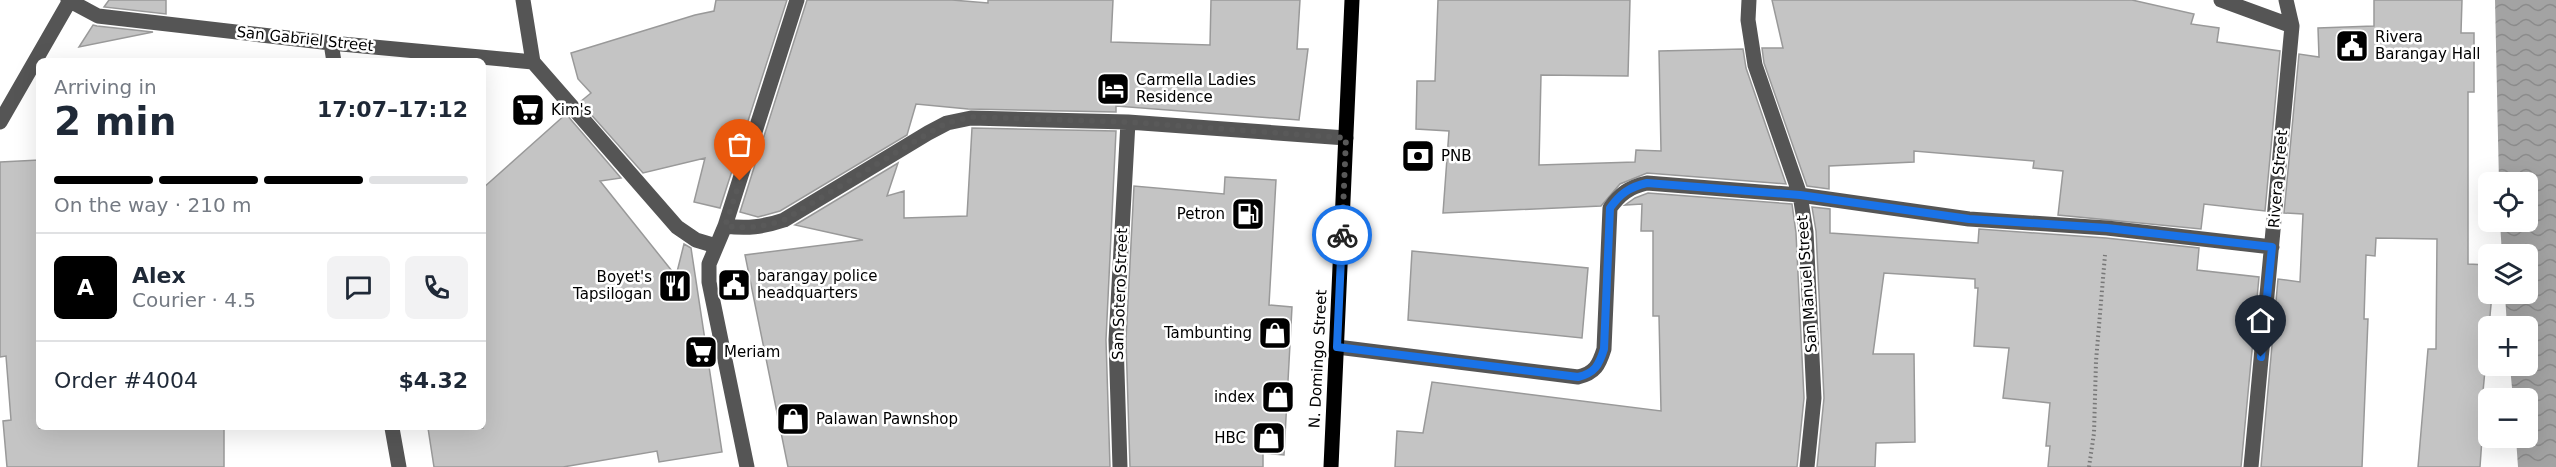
<!DOCTYPE html>
<meta charset="utf-8">
<style>
body{margin:0;font-family:"DejaVu Sans",sans-serif;background:#f2f2f3;color:#1f2937;height:100vh;display:flex;flex-direction:column;font-size:22px;white-space:nowrap}
*{box-sizing:border-box;margin:0}
p{font-size:20px;color:#747a83}
.icon{flex:none;width:33px;height:33px;fill:none;stroke:currentColor;stroke-width:2;stroke-linecap:round;stroke-linejoin:round}
.map{position:relative;flex:1;overflow:hidden}
.side{position:absolute;left:36px;top:58px;width:450px;height:372px;display:flex;flex-direction:column;background:#fff;border-radius:9px;box-shadow:0 6px 24px #0002}
.side>*{flex:none}
.buttons{position:absolute;left:2478px;top:172px;display:grid;gap:12px}
.buttons a{display:grid;place-items:center;width:60px;height:60px;border-radius:9px;background:#fff;box-shadow:0 6px 24px #0002;font-size:30px}
.pin{position:absolute;display:grid;place-items:center;width:51px;height:51px;color:#fff;margin:-62px -26px;border-radius:50% 50% 50% 0;rotate:-45deg;box-shadow:0 0 6px #0007}
.pin .icon{rotate:45deg}
.courier{position:absolute;display:grid;place-items:center;width:60px;height:60px;margin:-30px;border:4px solid #1a73e8;border-radius:50%;background:#fff;color:#222;box-shadow:0 2px 8px #0007}
.summary em{font-style:normal;font-weight:800}
.summary div{display:flex;flex-direction:column-reverse}
.summary{display:flex;align-items:center;justify-content:space-between;height:102px;padding:0 18px}
h1{font-size:39px;font-weight:800;line-height:45px}
.bar{display:grid;grid-template-columns:repeat(4,1fr);gap:9px 6px;align-content:center;height:72px;padding:0 18px}
.bar i{height:8px;border-radius:4px;background:#e0e1e3}
.bar .selected{background:#000}
.bar p{grid-column:span 4}
.line{display:flex;align-items:center;gap:15px;padding:0 18px;border-top:2px solid #e0e1e3}
.line div{flex:1}
.round{display:grid;place-items:center;flex:none;width:63px;height:63px;border-radius:9px;background:#f2f2f3}
.map>svg:first-child{display:block}
.water{fill:url(#water-waves)}
.building{fill:#c4c4c4;stroke:#999;stroke-width:1.5}
.lines{fill:none;stroke-linecap:round;stroke-linejoin:round}
.path{stroke:#777;stroke-width:4;stroke-dasharray:1.5 3;stroke-linecap:butt}
.minor{stroke:#555;stroke-width:15}
.major{stroke:#000;stroke-width:15}
.done{stroke:#595959;stroke-width:6;stroke-dasharray:0 10.8}
.route{stroke:#1a73e8;stroke-width:8}
.labels{text-anchor:middle;dominant-baseline:central;stroke-width:5;stroke-linejoin:round;paint-order:stroke}
.poi-label{font-size:15px;fill:#000;stroke:#fff;text-anchor:start}
.street-label{font-size:15px;fill:#000;stroke:#fff}
</style>
<div class="map">
<svg width="2556" height="467" viewBox="0 0 2556 467">
<defs>
<pattern id="water-waves" width="16" height="10" patternUnits="userSpaceOnUse" patternTransform="scale(1.5)"><rect width="16" height="10" fill="#a3a3a3"/><path d="M0 5q4-4 8 0t8 0" fill="none" stroke="#8b8b8b"/></pattern>
</defs>
<rect width="100%" height="100%" fill="#fff"/>
<!-- water -->
<path class="water" d="M 2495,0 L 2556,0 L 2556,467 L 2518,467 L 2516,438 L 2528,438 L 2528,399 L 2513,399 L 2510,366 L 2528,366 L 2528,327 L 2507,327 L 2505,294 L 2528,294 L 2528,255 L 2502,255 L 2500,222 L 2528,222 L 2528,183 L 2499,183 Z"/>
<!-- building -->
<path class="building" d="M 109,0 L 166,0 L 166,14 L 104,7 Z
M 716,0 L 787,0 L 720,208 L 694,202 L 705,158 L 643,173 L 580,102 L 591,93 L 578,79 L 571,53 L 695,15 L 714,11 Z
M 807,0 L 952,0 L 988,3 L 988,0 L 1113,0 L 1111,42 L 1210,45 L 1211,0 L 1300,0 L 1297,49 L 1308,49 L 1299,120 L 1116,106 L 1116,112 L 968,109 L 916,104 L 907,135 L 780,211 L 758,217 L 740,212 Z
M 1438,0 L 1630,0 L 1628,76 L 1541,75 L 1539,165 L 1635,162 L 1636,150 L 1661,151 L 1659,51 L 1743,49 L 1746,68 L 1786,184 L 1647,173 L 1620,184 L 1601,206 L 1443,213 L 1449,131 L 1416,129 L 1417,81 L 1435,81 Z
M 1772,0 L 2132,0 L 2194,14 L 2191,24 L 2219,28 L 2217,42 L 2280,51 L 2265,211 L 2204,204 L 2201,229 L 2058,215 L 2063,171 L 2033,168 L 2034,161 L 1914,151 L 1914,162 L 1829,166 L 1829,189 L 1807,186 L 1764,63 L 1762,48 L 1783,48 Z
M 2374,0 L 2462,0 L 2461,33 L 2474,33 L 2474,92 L 2468,92 L 2468,264 L 2488,265 L 2488,294 L 2492,294 L 2480,424 L 2483,424 L 2480,467 L 2418,467 L 2428,349 L 2436,349 L 2437,239 L 2376,238 L 2375,256 L 2366,255 L 2364,319 L 2368,319 L 2362,467 L 2261,467 L 2278,279 L 2300,282 L 2303,214 L 2284,213 L 2299,54 L 2319,57 L 2318,28 L 2374,26 Z
M 93,25 L 97,26 L 153,32 L 79,47 Z
M 566,114 L 621,178 L 600,181 L 676,276 L 684,244 L 691,248 L 722,452 L 659,462 L 657,451 L 563,467 L 434,467 L 428,428 L 483,428 L 483,188 Z
M 972,128 L 1116,131 L 1106,340 L 1110,467 L 788,467 L 745,255 L 863,240 L 795,225 L 898,163 L 887,196 L 904,191 L 904,218 L 967,216 Z
M 39,160 L 39,428 L 224,428 L 224,467 L 7,467 L 3,421 L 11,420 L 6,356 L 0,357 L 0,162 Z
M 1225,177 L 1276,180 L 1269,305 L 1292,307 L 1284,455 L 1263,453 L 1263,467 L 1130,467 L 1126,340 L 1134,186 L 1224,194 Z
M 1648,193 L 1792,204 L 1796,233 L 1804,398 L 1797,467 L 1395,467 L 1397,431 L 1423,433 L 1432,382 L 1661,411 L 1659,316 L 1653,316 L 1653,231 L 1641,231 L 1642,204 L 1625,205 L 1635,198 Z
M 1812,207 L 1830,209 L 1830,233 L 1978,243 L 1979,229 L 2106,238 L 2199,248 L 2197,270 L 2259,277 L 2241,467 L 2048,467 L 2050,446 L 2046,446 L 2050,403 L 2003,398 L 2009,348 L 1974,346 L 1978,288 L 1975,288 L 1975,279 L 1884,273 L 1873,354 L 1914,354 L 1915,442 L 1876,443 L 1875,467 L 1817,467 L 1824,398 L 1816,231 Z
M 1412,251 L 1588,268 L 1582,338 L 1408,320 Z"/>
<g class="lines">
<!-- path -->
<path class="path" d="M 2089,467 L 2094,433 L 2096,361 L 2105,255"/>
<!-- minor -->
<path class="minor" d="M 68,0 L 98,16 L 331,43 L 533,62 L 677,227 L 696,240 L 716,246
M 523,0 L 533,62
M 1749,0 L 1748,20 L 1755,65 L 1800,195 L 1806,232 L 1814,398 L 1807,467
M 2221,0 L 2292,26
M 331,43 L 334,62
M 0,122 L 69,2
M 725,226 C 747,229 763,227 784,220 L 928,133 L 947,123 L 971,118 L 1128,122 L 1346,138
M 1337,347 L 1578,377 C 1595,373 1599,365 1604,349 L 1610,208 C 1620,194 1629,187 1647,183 L 1800,195 L 1969,219 L 2107,228 L 2272,247
M 392,428 L 399,467
M 747,467 L 709,282 L 709,264 L 725,226 L 797,0
M 1120,467 L 1116,340 L 1128,122
M 2251,467 L 2292,26 L 2286,0"/>
<!-- major -->
<path class="major" d="M 1331,467 L 1352,0"/>
</g>
<g class="lines">
<!-- done -->
<path class="done" d="M 740,181 L 725,226 C 747,229 763,227 784,220 L 927,134 L 947,123 L 971,117 L 1128,122 L 1346,138 L 1342,235"/>
<!-- route -->
<path class="route" d="M 1342,235 L 1337,347 L 1578,377 C 1595,373 1599,365 1604,349 L 1610,208 C 1620,194 1629,187 1647,183 L 1800,195 L 1969,219 L 2107,228 L 2272,247 L 2261,357"/>
</g>
<!-- icons -->
<defs>
<symbol id="civic-square" viewBox="-11 -11 22 22"><rect x="-9" y="-9" width="18" height="18" rx="4" fill="#000" stroke="#fff"/><path d="M-.6-6.5H3V-4.5H.6V-3L4-1V1h2V6H-6V1h2V-1L-.6-3ZM-1.2 2.5V6h2.4V2.5Z" fill="#fff"/></symbol>
<symbol id="hotel-square" viewBox="-11 -11 22 22"><rect x="-9" y="-9" width="18" height="18" rx="4" fill="#000" stroke="#fff"/><path d="M-6-4.5h1.5V1H6V5H4.5V3h-9V5H-6ZM-4 0a1.8 1.8 0 1 1 3.6 0ZM.5 0V-2.5h3Q6-2.5 6 0Z" fill="#fff"/></symbol>
<symbol id="supermarket-square" viewBox="-11 -11 22 22"><rect x="-9" y="-9" width="18" height="18" rx="4" fill="#000" stroke="#fff"/><path d="M-6-5.5h2.5l.6 2H6L4.5 2H-2.5L-4.4-4H-6ZM-1.5 3.2a1.3 1.3 0 1 0 .1 0ZM3 3.2a1.3 1.3 0 1 0 .1 0Z" fill="#fff"/></symbol>
<symbol id="bank-square" viewBox="-11 -11 22 22"><rect x="-9" y="-9" width="18" height="18" rx="4" fill="#000" stroke="#fff"/><path d="M-6-4H6V4H-6ZM0-2.3a2.3 2.3 0 1 0 0 4.6a2.3 2.3 0 1 0 0-4.6Z" fill="#fff"/></symbol>
<symbol id="fuel-square" viewBox="-11 -11 22 22"><rect x="-9" y="-9" width="18" height="18" rx="4" fill="#000" stroke="#fff"/><path d="M-5.5-6h7V0h2V4h1.3V-2.5L3-4.5l.8-.8L6-3V5H2.5V1h-1V6h-7ZM-4.2-4.7v3.2H.2V-4.7Z" fill="#fff"/></symbol>
<symbol id="restaurant-square" viewBox="-11 -11 22 22"><rect x="-9" y="-9" width="18" height="18" rx="4" fill="#000" stroke="#fff"/><path d="M-5-6h1v4h1v-4h1v4h1v-4h1v5L-1.5 .5V6h-2V.5L-5-1ZM5-6V6H3V1.5H1.5Q1.5-4 5-6Z" fill="#fff"/></symbol>
<symbol id="shop-square" viewBox="-11 -11 22 22"><rect x="-9" y="-9" width="18" height="18" rx="4" fill="#000" stroke="#fff"/><path d="M-5-2.5h2.3a2.7 3.5 0 0 1 5.4 0H5L5.5 6h-11ZM-1.5-2.5h3a1.5 2.3 0 0 0-3 0Z" fill="#fff"/></symbol>
</defs>
<g fill-rule="evenodd">
<use href="#civic-square" x="2333" y="27" width="38" height="38"/>
<use href="#hotel-square" x="1094" y="70" width="38" height="38"/>
<use href="#supermarket-square" x="509" y="91" width="38" height="38"/>
<use href="#bank-square" x="1399" y="137" width="38" height="38"/>
<use href="#fuel-square" x="1229" y="195" width="38" height="38"/>
<use href="#civic-square" x="715" y="266" width="38" height="38"/>
<use href="#restaurant-square" x="656" y="267" width="38" height="38"/>
<use href="#shop-square" x="1256" y="314" width="38" height="38"/>
<use href="#supermarket-square" x="682" y="333" width="38" height="38"/>
<use href="#shop-square" x="1259" y="378" width="38" height="38"/>
<use href="#shop-square" x="774" y="400" width="38" height="38"/>
<use href="#shop-square" x="1250" y="419" width="38" height="38"/>
</g>
<g class="labels">
<!-- poi labels -->
<g class="poi-label">
<text x="2375" y="37">Rivera<tspan x="2375" dy="17">Barangay Hall</tspan></text>
<text x="1136" y="80">Carmella Ladies<tspan x="1136" dy="17">Residence</tspan></text>
<text x="551" y="110">Kim's</text>
<text x="1441" y="156">PNB</text>
<text x="1225" y="214" text-anchor="end">Petron</text>
<text x="757" y="276">barangay police<tspan x="757" dy="17">headquarters</tspan></text>
<text x="652" y="277" text-anchor="end">Boyet's<tspan x="652" dy="17">Tapsilogan</tspan></text>
<text x="1252" y="333" text-anchor="end">Tambunting</text>
<text x="724" y="352">Meriam</text>
<text x="1255" y="397" text-anchor="end">index</text>
<text x="816" y="419">Palawan Pawnshop</text>
<text x="1246" y="438" text-anchor="end">HBC</text>
</g>
<!-- street labels -->
<g class="street-label">
<text transform="translate(305 39) rotate(6)">San Gabriel Street</text>
<text transform="translate(2278 179) rotate(-85)">Rivera Street</text>
<text transform="translate(1807 284) rotate(-94)">San Manuel Street</text>
<text transform="translate(1120 294) rotate(-88)">San Sotero Street</text>
<text transform="translate(1318 359) rotate(-87)">N. Domingo Street</text>
</g>
</g>
</svg>
<div class="buttons">
<a><svg class="icon" aria-label="locate" viewBox="0 0 24 24"><circle cx="12" cy="12" r="6"/><path d="M12 2v4M12 18v4M2 12h4M18 12h4"/></svg></a>
<a><svg class="icon" aria-label="layers" viewBox="0 0 24 24"><path d="M12 4l9 5-9 5-9-5zM3 14l9 5 9-5"/></svg></a>
<a>+</a>
<a>−</a>
</div>
<div class="pin" style="left:740px;top:181px;background:#ea580c"><svg class="icon" aria-label="bag" viewBox="0 0 24 24"><path d="M5 8h14l-1 12H6zM9 8a3 3 0 0 1 6 0"/></svg></div>
<div class="pin" style="left:2261px;top:357px;background:#1f2937"><svg class="icon" aria-label="home" viewBox="0 0 24 24"><path d="M3 11l9-7 9 7M6 9v11h12V9"/></svg></div>
<div class="courier" style="left:1342px;top:235px"><svg class="icon" aria-label="bike" viewBox="0 0 24 24"><circle cx="6" cy="16" r="4"/><circle cx="18" cy="16" r="4"/><path d="M6 16l4-8h5l3 8M10 8l3 8H6M13 5h3"/></svg></div>
<section class="side">
<div class="summary"><div><h1>2 min</h1><p>Arriving in</p></div><em>17:07–17:12</em></div>
<div class="bar"><i class="selected"></i><i class="selected"></i><i class="selected"></i><i></i><p>On the way · 210 m</p></div>
<div class="line" style="height:108px"><b class="round" style="background:#000;color:#fff">A</b><div><b>Alex</b><p>Courier · 4.5</p></div><a class="round"><svg class="icon" aria-label="chat" viewBox="0 0 24 24"><path d="M4 5h16v11H9l-5 4z"/></svg></a><a class="round"><svg class="icon" aria-label="phone" viewBox="0 0 24 24"><path d="M5 4h4l2 5-3 2q2 4 5 5l2-3 5 2v4C11 20 4 13 5 4z"/></svg></a></div>
<div class="line" style="height:78px"><div>Order #4004</div><b>$4.32</b></div>
</section>
</div>
